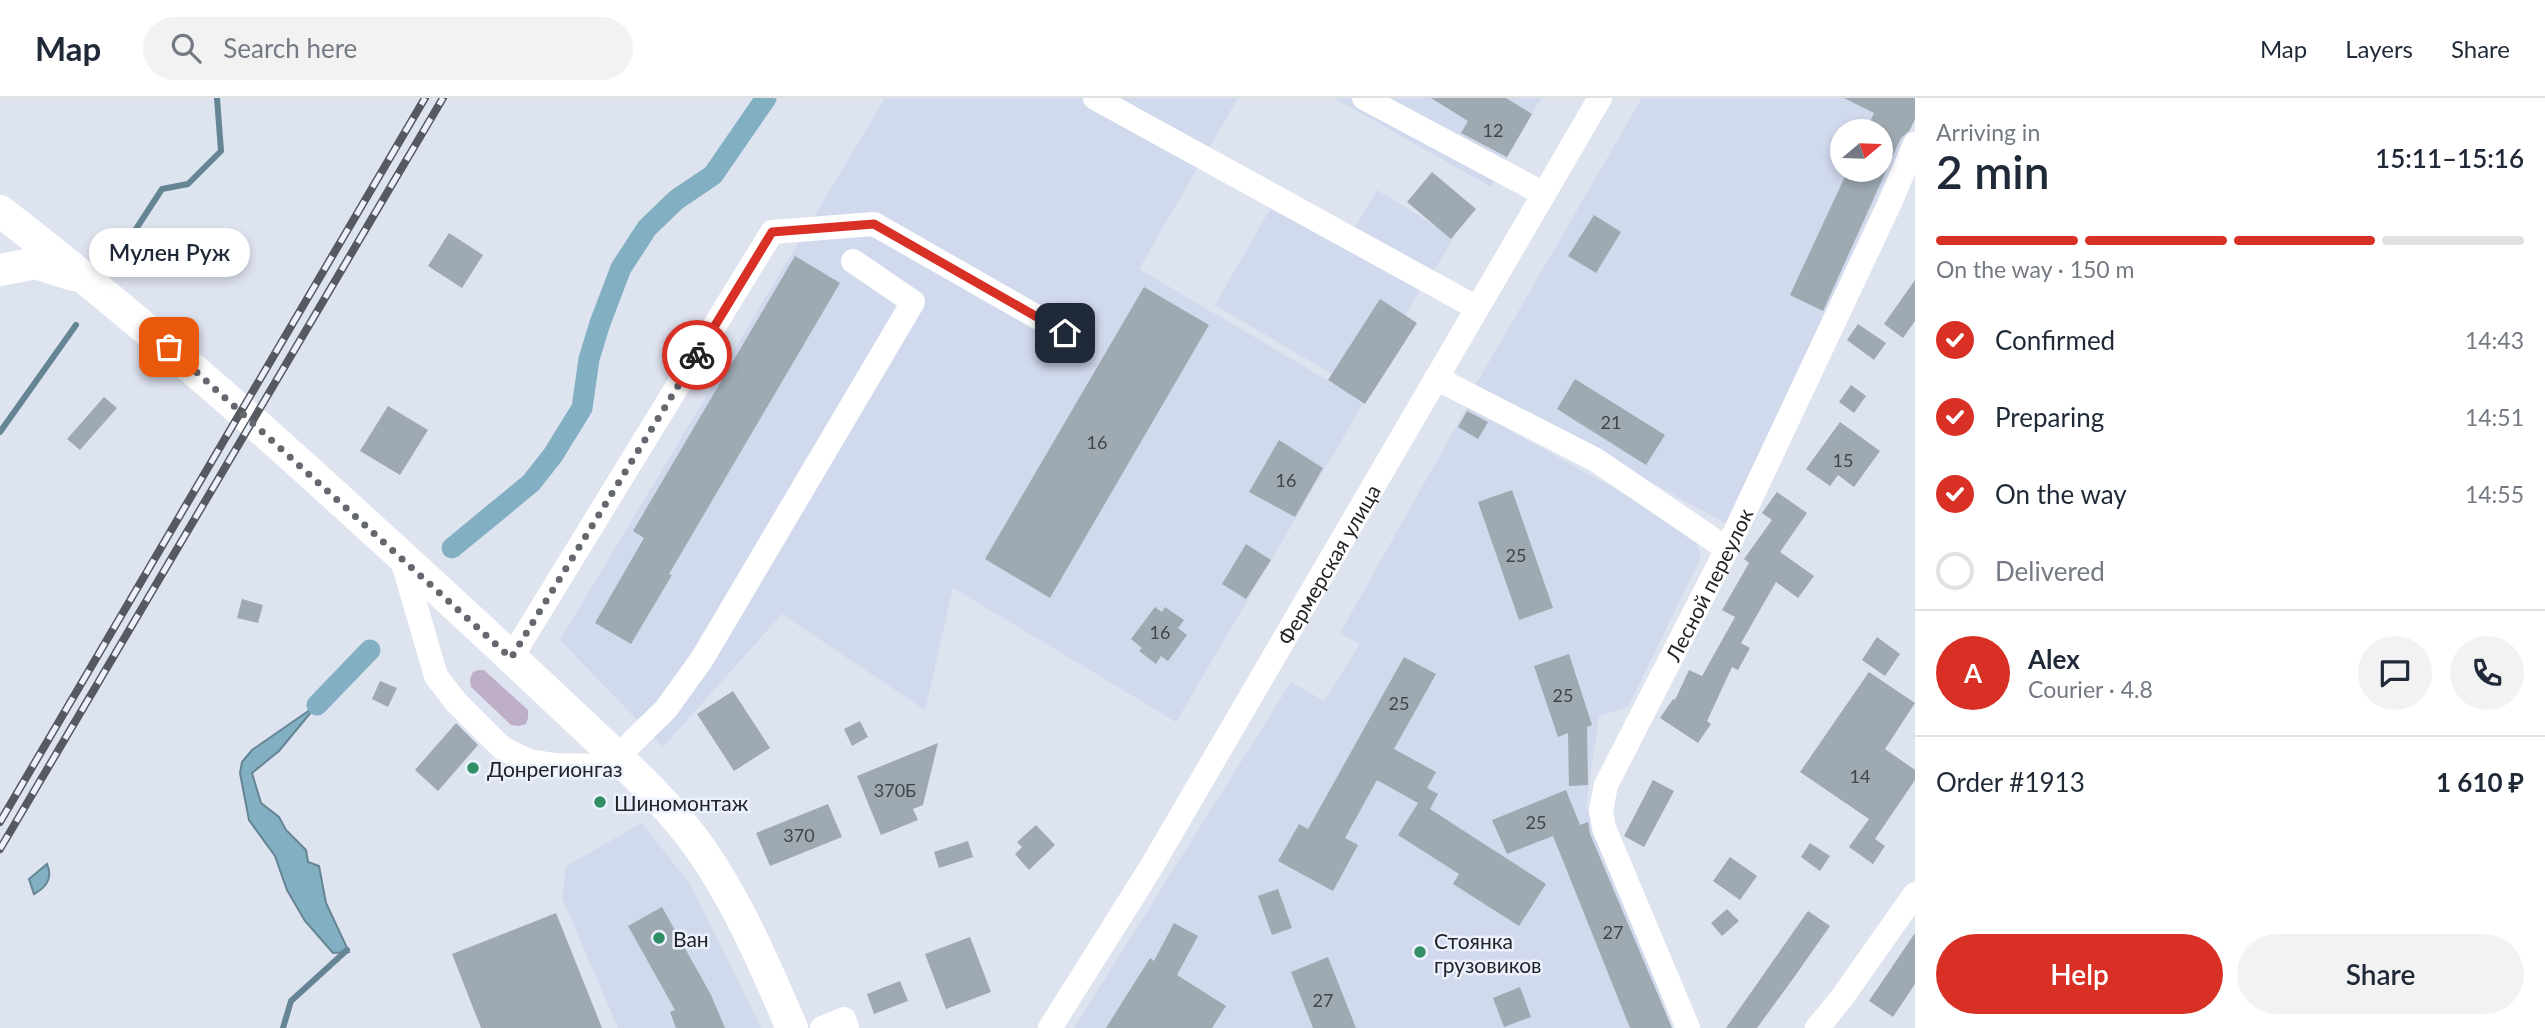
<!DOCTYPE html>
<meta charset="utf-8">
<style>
body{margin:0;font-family:Lato,sans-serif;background:#f2f2f3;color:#1f2937;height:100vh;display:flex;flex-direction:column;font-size:26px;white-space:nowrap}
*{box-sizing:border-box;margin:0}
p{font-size:23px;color:#747a83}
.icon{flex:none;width:38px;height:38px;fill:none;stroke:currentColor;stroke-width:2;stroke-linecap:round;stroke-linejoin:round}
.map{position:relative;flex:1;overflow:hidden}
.panel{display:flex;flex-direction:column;background:#fff;width:630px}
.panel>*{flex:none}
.needle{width:46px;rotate:71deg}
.buttons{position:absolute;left:1830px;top:21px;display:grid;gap:14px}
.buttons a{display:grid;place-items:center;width:63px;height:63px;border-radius:50%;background:#fff;box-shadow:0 4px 10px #0003;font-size:35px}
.pin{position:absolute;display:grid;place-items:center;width:60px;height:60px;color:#fff;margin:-30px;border-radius:14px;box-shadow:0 4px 10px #0006}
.courier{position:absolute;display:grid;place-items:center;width:70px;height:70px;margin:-35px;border:5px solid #d93025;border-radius:50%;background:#fff;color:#222;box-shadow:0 2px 9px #0007}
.bubble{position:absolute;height:49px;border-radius:24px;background:#fff;box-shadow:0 4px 10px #0003;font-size:23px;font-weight:600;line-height:49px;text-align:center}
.headline em{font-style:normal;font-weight:600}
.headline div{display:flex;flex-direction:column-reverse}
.headline{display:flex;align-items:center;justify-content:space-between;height:119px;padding:0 21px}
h1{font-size:46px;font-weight:600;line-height:52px}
.bar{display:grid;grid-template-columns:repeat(4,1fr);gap:10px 7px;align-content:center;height:84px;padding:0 21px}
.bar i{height:9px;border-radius:5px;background:#e0e1e3}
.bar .active{background:#d93025}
.bar p{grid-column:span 4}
.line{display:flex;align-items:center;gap:18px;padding:0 21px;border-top:2px solid #e0e1e3}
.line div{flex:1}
.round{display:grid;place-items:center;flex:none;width:74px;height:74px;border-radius:37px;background:#f2f2f3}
ol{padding:0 21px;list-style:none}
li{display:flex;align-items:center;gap:21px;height:77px}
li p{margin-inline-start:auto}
li .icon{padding:7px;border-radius:50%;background:#d93025;color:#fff;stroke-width:4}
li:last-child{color:#747a83}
li i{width:38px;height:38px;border:4px solid #e0e1e3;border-radius:50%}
.cta{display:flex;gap:14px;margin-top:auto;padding:14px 21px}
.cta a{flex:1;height:80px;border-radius:42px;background:#d93025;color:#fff;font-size:28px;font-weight:600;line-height:80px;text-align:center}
.cta a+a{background:#f2f2f3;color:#1f2937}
header{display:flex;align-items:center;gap:42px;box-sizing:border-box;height:98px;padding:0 35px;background:#fff;border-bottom:2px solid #e0e1e3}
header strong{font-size:33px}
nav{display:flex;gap:38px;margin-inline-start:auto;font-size:24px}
.search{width:490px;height:63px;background:#f2f2f3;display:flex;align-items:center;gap:18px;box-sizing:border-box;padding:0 24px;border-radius:38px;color:#747a83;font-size:26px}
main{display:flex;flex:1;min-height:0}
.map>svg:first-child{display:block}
.built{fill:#d1d9ed;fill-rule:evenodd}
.green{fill:#beaec8}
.water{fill:#82afc2;stroke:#658594;stroke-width:2}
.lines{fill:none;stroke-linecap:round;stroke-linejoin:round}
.stream{stroke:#658594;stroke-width:6}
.canal{stroke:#82afc2;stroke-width:21}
.building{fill:#9ea9b2}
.minor{stroke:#fff;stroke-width:24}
.major{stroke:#fff;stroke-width:32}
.rail-casing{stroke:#56595f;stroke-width:8}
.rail{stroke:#ecf1fe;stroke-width:5;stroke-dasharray:16;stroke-linecap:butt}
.done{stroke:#64676e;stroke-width:7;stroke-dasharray:0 12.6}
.route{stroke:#d93025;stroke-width:9}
.poi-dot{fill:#318e65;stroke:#ecf1fe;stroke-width:2.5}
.labels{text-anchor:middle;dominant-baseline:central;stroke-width:5;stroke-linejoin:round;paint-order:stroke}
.number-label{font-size:18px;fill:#41454a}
.street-label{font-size:21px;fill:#222428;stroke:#ecf1fe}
.poi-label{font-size:21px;fill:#222428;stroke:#ecf1fe;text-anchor:start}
</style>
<header>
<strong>Map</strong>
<div class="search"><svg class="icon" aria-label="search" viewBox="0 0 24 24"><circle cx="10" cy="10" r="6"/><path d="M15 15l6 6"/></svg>Search here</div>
<nav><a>Map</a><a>Layers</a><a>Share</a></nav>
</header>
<main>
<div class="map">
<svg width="1915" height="930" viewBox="0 0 1915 930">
<rect width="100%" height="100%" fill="#dee3f0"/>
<!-- built -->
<path class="built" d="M 885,0 L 1238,0 L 1139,171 L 1364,304 L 1176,624 L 953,490 L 925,612 L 782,516 L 663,649 L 560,542 Z
M 1334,0 L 1541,0 L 1491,89 Z
M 1642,0 L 1915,0 L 1915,18 L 1727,426 L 1475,288 ZM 1843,33 L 1881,33 L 1881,72 L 1843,72 Z
M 1377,92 L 1454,139 L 1432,176 L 1355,130 Z
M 1273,106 L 1420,192 L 1361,293 L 1215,207 Z
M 1467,309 L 1692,433 L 1701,459 L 1628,609 L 1599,618 L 1586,709 L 1590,719 L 1596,718 L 1672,930 L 1074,930 L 1291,584 L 1324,603 L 1360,546 L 1340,535 Z
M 642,725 L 692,789 L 761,930 L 618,930 L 562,800 L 566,768 Z"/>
<!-- green -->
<path class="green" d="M 478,572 L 484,572 L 528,612 L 528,620 L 526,626 L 519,628 L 511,627 L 471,589 L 470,581 L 473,574 Z"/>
<!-- water -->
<path class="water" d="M 317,607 L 279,653 L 252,675 L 261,705 L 279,719 L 286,732 L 306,752 L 308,764 L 319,768 L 326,805 L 349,854 L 333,855 L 305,823 L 287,792 L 275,758 L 249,722 L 240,675 L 242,664 L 252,652 Z
M 47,766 C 53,780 47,789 34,796 L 29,781 Z"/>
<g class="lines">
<!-- stream -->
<path class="stream" d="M 123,151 L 162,91 L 188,86 L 221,53 L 217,0
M 0,334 L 76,227
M 283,930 L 291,903 L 347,852"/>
<!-- canal -->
<path class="canal" d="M 452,450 L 531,385 L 553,357 L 582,310 L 589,261 L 600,225 L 621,170 L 647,130 L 676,102 L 713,77 L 766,0
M 317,607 L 370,552"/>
</g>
<!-- building -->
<path class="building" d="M 1431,0 L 1506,0 L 1532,16 L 1507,59 L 1461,35 L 1468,23 Z
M 1844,0 L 1915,0 L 1915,21 L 1910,32 L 1901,40 L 1823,213 L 1790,197 L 1848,72 L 1881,72 L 1881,33 L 1866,33 L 1874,15 Z
M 1432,74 L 1476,111 L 1451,141 L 1407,104 Z
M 1594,117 L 1621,134 L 1596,175 L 1568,158 Z
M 449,135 L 483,157 L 462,190 L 428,168 Z
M 795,158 L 840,185 L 669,476 L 672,477 L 631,546 L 595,525 L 644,440 L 633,433 Z
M 1915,182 L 1915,223 L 1903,240 L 1884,226 Z
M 1144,189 L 1209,227 L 1050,500 L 985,461 Z
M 1380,201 L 1417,225 L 1365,306 L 1328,282 Z
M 1858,226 L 1886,245 L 1874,262 L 1847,242 Z
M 1575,281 L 1665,337 L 1646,367 L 1557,311 Z
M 1851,287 L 1866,298 L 1854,315 L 1839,304 Z
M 104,299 L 117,310 L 80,352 L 67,341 Z
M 388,308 L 428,332 L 400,377 L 360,353 Z
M 1467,313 L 1488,324 L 1478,341 L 1458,329 Z
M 1840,324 L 1880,353 L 1854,389 L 1838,377 L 1830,388 L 1806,371 Z
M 1279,342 L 1323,370 L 1295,419 L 1249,394 Z
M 1512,392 L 1553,510 L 1519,522 L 1478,404 Z
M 1777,394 L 1807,415 L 1780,454 L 1814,478 L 1798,500 L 1776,484 L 1741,545 L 1750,550 L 1738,572 L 1732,569 L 1707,623 L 1711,626 L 1698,645 L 1660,620 L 1673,601 L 1675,602 L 1689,572 L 1702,578 L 1735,519 L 1722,512 L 1749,465 L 1744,461 L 1772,422 L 1762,415 Z
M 1246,446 L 1271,462 L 1246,501 L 1222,486 Z
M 242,501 L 263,507 L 258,525 L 237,520 Z
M 1155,509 L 1162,514 L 1165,509 L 1184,522 L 1178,530 L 1187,537 L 1168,563 L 1161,558 L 1156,566 L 1139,553 L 1142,550 L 1131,541 Z
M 1877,539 L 1900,556 L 1885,578 L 1862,562 Z
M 1569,556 L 1592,627 L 1587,629 L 1588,687 L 1569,688 L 1568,635 L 1558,639 L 1534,568 Z
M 1404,559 L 1436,576 L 1394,651 L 1436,674 L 1427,690 L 1438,696 L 1430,711 L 1546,786 L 1519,828 L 1453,786 L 1459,776 L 1398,737 L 1418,705 L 1377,682 L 1345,740 L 1358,747 L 1333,793 L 1278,763 L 1299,726 L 1308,731 Z
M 1869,574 L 1915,605 L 1885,651 L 1915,672 L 1915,682 L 1875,741 L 1885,748 L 1873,766 L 1849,749 L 1869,721 L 1800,674 Z
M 380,583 L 397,590 L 388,609 L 372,601 Z
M 733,593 L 770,650 L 734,673 L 697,616 Z
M 860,623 L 868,639 L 852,648 L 844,631 Z
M 456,625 L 478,647 L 438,693 L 415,672 Z
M 938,645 L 923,707 L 913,711 L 918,722 L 881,737 L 857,678 Z
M 1653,682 L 1674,693 L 1644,749 L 1624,738 Z
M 1566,692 L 1580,727 L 1588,724 L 1590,736 L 1672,930 L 1630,930 L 1553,738 L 1507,756 L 1492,722 Z
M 828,706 L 842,739 L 770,768 L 756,735 Z
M 1036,727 L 1055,747 L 1029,772 L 1015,756 L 1022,749 L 1017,744 Z
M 968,743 L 973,759 L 939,770 L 934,754 Z
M 1810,745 L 1830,758 L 1820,773 L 1801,759 Z
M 1730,759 L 1757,778 L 1740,802 L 1713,783 Z
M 1278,791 L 1292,830 L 1272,837 L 1258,798 Z
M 662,809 L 711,897 L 725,930 L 676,930 L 670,914 L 675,912 L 628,828 Z
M 1727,811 L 1739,823 L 1722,838 L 1711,825 Z
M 1808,813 L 1830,828 L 1795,878 L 1757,930 L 1726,930 Z
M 556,815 L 602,930 L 481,930 L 452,856 Z
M 1174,825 L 1198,838 L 1177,877 L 1226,908 L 1212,930 L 1106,930 L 1150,860 L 1154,863 Z
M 1915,835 L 1915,886 L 1893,919 L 1869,903 Z
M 970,839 L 991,894 L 946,911 L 925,856 Z
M 1328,859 L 1356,930 L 1313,930 L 1291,874 Z
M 900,883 L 908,903 L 874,916 L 867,896 Z
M 1520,889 L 1531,919 L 1504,929 L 1493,900 Z"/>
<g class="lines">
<!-- minor -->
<g class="minor">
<path d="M 1095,0 L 1477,210"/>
<path d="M 1364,0 L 1544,96"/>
<path d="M 1436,280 L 1596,362 L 1727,451"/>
<path d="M 401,458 L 436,578 L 455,603 L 502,650 L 529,663 L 555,667 L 627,668"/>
<path d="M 511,560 L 772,134 L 874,126 L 1065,235"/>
<path d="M 617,659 L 666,611 L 702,561 L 913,204 L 853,163"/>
<path d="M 822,930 L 844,921 L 847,930"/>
<path id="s1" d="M 1050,930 L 1150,771 L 1600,0"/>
<path id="s2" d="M 1688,930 L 1604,730 L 1601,713 L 1606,687 L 1727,451 L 1889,107 L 1915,46"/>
<path d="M 1817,930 L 1841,901 L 1915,796"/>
</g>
<!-- major -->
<path class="major" d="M 0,113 C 170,244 327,389 484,534 C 522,570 560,605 598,641 C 634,675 671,709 700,750 C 739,806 765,868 792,930
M 0,172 L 36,165 L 73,177"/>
<defs>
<path id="rail" d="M 0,724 L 425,0
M 0,751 L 443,0"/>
</defs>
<!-- rail casing -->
<use href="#rail" class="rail-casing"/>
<!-- rail -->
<use href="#rail" class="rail"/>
</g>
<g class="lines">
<!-- done -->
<path class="done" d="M 169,249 L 511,560 L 697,257"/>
<!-- route -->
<path class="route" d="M 697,257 L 772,134 L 874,126 L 1065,235"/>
</g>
<!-- markers -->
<g class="poi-dot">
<circle cx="473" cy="670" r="7"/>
<circle cx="600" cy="704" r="7"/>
<circle cx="659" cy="840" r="7"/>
<circle cx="1420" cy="854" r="7"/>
</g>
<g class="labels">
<!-- number labels -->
<g class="number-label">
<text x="1493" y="32">12</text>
<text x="1611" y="324">21</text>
<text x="1097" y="344">16</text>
<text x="1843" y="362">15</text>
<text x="1286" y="382">16</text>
<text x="1516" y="457">25</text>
<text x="1160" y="534">16</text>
<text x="1563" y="597">25</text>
<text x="1399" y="605">25</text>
<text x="1860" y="678">14</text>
<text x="895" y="692">370Б</text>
<text x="1536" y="724">25</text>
<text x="799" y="737">370</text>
<text x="1613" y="834">27</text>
<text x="1323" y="902">27</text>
</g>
<!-- street labels -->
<g class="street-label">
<text stroke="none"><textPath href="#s1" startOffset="541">Фермерская улица</textPath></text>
<text stroke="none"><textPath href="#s2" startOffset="486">Лесной переулок</textPath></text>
</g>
<!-- poi labels -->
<g class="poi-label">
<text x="487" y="670">Донрегионгаз</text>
<text x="614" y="704">Шиномонтаж</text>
<text x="673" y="840">Ван</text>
<text x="1434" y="842">Стоянка<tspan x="1434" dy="24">грузовиков</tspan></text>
</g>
</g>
</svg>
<div class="buttons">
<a><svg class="needle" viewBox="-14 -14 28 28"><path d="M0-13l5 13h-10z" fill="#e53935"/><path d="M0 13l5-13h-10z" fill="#747a83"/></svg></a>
</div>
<div class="pin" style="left:169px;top:249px;background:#ea580c"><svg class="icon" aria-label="bag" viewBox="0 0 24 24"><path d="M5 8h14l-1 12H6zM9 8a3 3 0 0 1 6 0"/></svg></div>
<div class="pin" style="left:1065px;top:235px;background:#1f2937"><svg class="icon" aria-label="home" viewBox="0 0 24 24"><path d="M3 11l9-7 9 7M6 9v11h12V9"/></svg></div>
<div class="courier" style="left:697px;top:257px"><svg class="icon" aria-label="bike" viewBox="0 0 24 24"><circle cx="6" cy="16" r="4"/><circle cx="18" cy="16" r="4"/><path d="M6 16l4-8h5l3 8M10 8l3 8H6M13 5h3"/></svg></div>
<div class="bubble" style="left:89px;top:130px;width:161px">Мулен Руж</div>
</div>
<section class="panel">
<div class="headline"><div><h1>2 min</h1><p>Arriving in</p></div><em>15:11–15:16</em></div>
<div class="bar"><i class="active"></i><i class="active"></i><i class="active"></i><i></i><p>On the way · 150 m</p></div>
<ol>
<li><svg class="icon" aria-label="check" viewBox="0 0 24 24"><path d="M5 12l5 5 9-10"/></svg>Confirmed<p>14:43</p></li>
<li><svg class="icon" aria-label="check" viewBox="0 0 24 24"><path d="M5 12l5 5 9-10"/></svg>Preparing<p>14:51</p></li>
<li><svg class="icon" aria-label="check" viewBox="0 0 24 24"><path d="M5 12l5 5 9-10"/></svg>On the way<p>14:55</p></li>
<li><i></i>Delivered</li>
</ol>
<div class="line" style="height:126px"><b class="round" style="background:#d93025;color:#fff">A</b><div><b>Alex</b><p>Courier · 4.8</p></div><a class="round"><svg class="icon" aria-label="chat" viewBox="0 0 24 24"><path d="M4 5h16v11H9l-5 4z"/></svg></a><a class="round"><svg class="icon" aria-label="phone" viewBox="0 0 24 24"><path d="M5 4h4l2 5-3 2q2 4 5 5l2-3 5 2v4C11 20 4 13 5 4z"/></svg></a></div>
<div class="line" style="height:91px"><div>Order #1913</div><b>1 610 ₽</b></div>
<div class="cta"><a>Help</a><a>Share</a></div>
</section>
</main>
